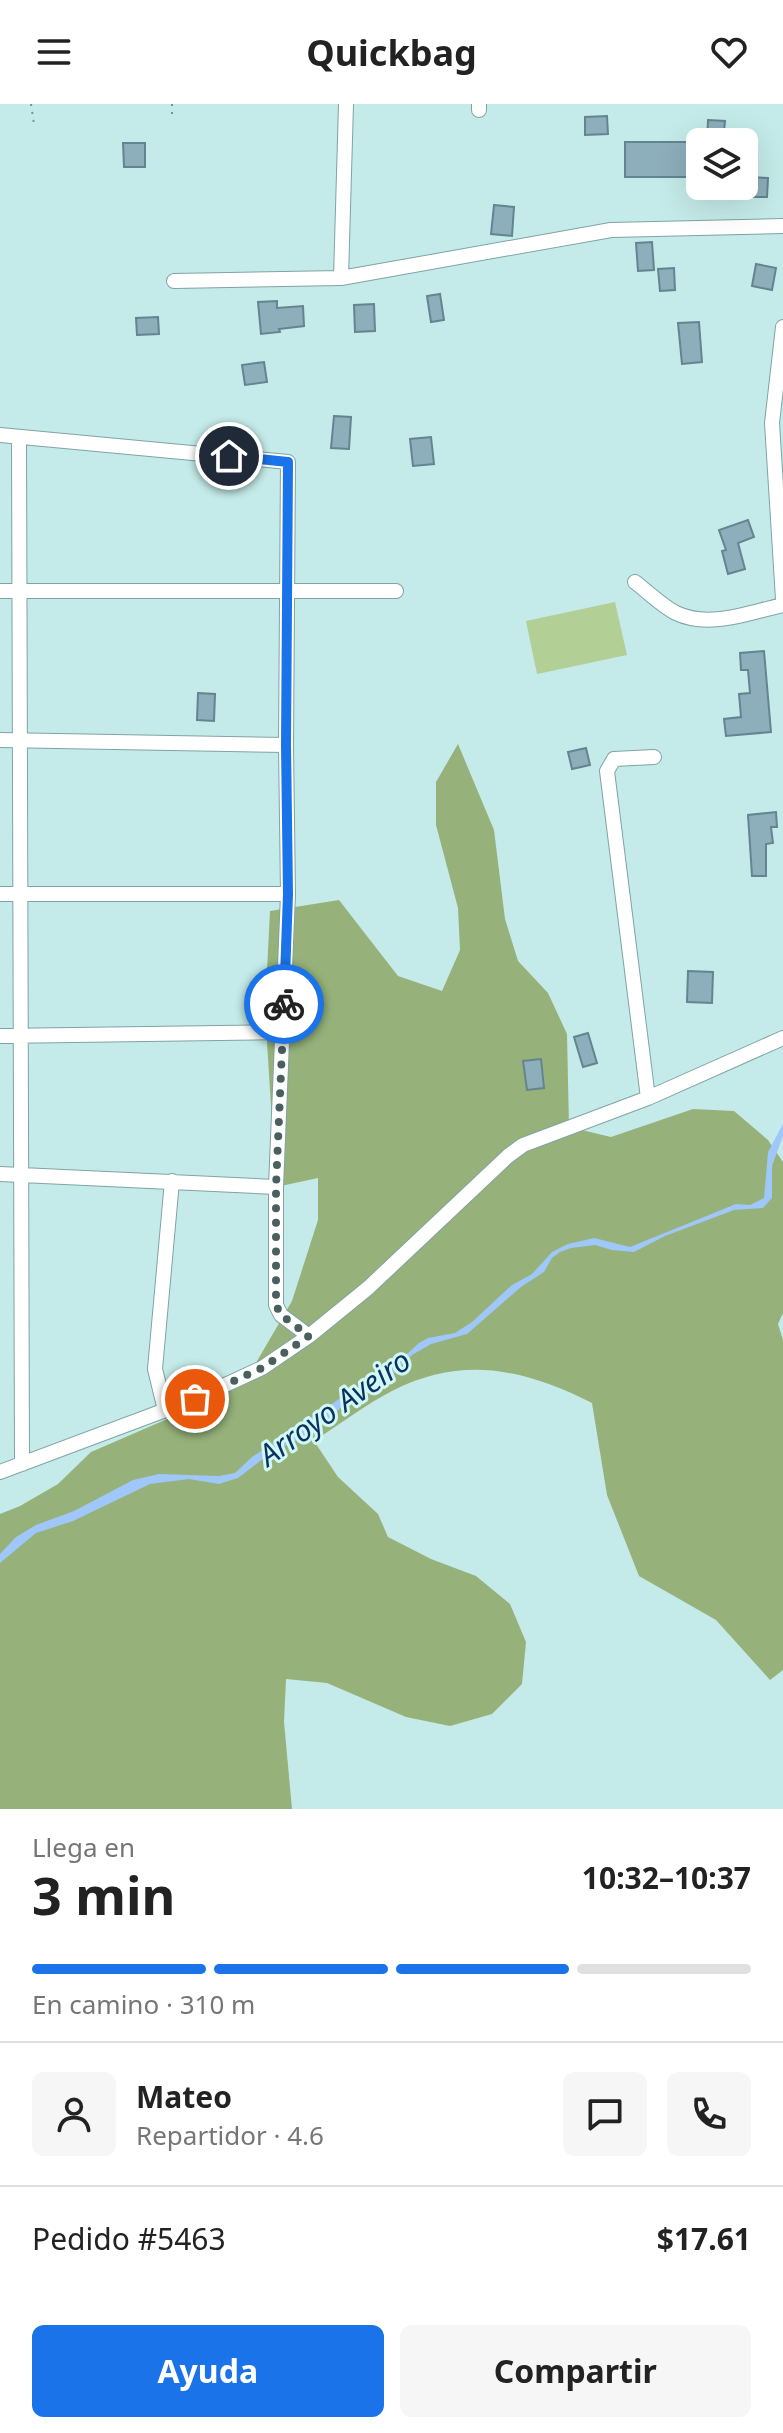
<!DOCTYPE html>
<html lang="es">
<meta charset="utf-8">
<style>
body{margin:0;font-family:"Noto Sans",sans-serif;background:#f6f6f6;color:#222;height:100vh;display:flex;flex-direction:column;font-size:30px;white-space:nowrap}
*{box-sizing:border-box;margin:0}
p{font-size:26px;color:#767676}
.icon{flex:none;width:44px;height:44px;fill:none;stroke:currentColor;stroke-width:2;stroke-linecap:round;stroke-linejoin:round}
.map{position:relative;height:1705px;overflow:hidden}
.panel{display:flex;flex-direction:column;background:#fff;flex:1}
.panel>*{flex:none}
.tools{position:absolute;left:686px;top:24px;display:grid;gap:16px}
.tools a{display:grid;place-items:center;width:72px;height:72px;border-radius:12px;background:#fff;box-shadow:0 8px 32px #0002;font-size:40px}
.pin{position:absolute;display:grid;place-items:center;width:68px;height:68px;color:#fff;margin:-34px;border:4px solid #fff;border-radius:50%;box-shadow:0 2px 8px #0007}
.courier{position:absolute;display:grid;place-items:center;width:80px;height:80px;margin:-40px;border:6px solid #1a73e8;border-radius:50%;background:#fff;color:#222;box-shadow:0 2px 10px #0007}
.head em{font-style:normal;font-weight:700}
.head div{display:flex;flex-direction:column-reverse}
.head{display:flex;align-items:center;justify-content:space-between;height:136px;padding:0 32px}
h1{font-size:52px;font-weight:700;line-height:60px}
.bar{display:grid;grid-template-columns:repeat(4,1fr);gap:12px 8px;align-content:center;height:96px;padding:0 32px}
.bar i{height:10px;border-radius:6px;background:#e0e0e0}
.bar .selected{background:#1a73e8}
.bar p{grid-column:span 4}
.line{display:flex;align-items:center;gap:20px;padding:0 32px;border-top:2px solid #e0e0e0}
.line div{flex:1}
.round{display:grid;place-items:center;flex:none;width:84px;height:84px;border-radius:12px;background:#f6f6f6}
.button{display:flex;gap:16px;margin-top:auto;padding:16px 32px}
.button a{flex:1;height:92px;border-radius:12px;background:#1a73e8;color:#fff;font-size:32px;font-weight:700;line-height:92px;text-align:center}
.button a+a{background:#f6f6f6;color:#222}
header{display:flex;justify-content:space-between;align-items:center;height:104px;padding:0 32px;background:#fff;font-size:36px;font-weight:700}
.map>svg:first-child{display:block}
.green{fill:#b2cf96}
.forest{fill:#96b27a}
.water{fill:#9fc7f9}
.building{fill:#8daebb;stroke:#648490;stroke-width:2}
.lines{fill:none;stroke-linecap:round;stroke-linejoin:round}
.minor-casing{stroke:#7fa4a2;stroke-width:16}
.path{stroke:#759290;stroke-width:2;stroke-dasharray:2 6;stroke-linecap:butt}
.minor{stroke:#fff;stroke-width:14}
.done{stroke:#49605f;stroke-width:8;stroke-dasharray:0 14.4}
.route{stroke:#1a73e8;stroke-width:10}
.labels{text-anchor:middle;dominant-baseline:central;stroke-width:6;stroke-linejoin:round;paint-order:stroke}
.water-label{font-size:30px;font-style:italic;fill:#0a325e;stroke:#d1f8f6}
</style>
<header><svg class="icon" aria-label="menu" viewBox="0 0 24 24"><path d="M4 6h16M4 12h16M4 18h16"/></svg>Quickbag<svg class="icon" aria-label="heart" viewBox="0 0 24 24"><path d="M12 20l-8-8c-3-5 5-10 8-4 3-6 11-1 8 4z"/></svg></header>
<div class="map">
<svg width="783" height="1705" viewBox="0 0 783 1705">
<rect width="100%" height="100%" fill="#c4ebe9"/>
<!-- green -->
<path class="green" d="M 615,498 L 627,551 L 537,570 L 526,517 Z"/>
<!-- forest -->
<path class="forest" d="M 458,640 L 494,726 L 505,815 L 518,857 L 548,889 L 567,930 L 569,1023 L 611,1033 L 693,1005 L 734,1007 L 768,1036 L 783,1058 L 783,1209 L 778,1220 L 783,1236 L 783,1566 L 770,1576 L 716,1516 L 639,1472 L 607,1391 L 592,1299 C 524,1265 463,1251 392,1287 C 365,1301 340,1320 314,1337 L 338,1373 L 378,1410 L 388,1433 L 431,1455 L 476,1472 L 510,1500 L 526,1538 L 522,1580 L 492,1610 L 450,1622 L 406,1613 L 327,1579 L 286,1575 L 284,1618 L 292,1705 L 0,1705 L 0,1410 L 20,1402 L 58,1380 L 91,1348 L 202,1300 L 233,1272 L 253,1264 L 292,1197 L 318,1116 L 318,1074 L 276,1083 L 265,906 L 270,807 L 339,796 L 398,872 L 442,887 L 460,846 L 458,804 L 436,721 L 436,678 Z"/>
<!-- water -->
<path class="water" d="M 783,1020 L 783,1032 L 772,1062 L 772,1094 L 763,1104 L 734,1106 L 665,1132 L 634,1148 L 612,1146 L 595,1141 L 571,1144 L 560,1148 L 552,1154 L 544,1168 L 521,1183 L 467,1230 L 431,1240 L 412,1251 L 386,1277 L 356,1291 L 324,1318 L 299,1335 L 272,1348 L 238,1374 L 219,1380 L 189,1375 L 150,1380 L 73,1417 L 36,1429 L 0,1459 L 0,1450 L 16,1433 L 36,1421 L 74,1407 L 133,1376 L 159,1370 L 219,1372 L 235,1369 L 252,1353 L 342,1293 L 387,1268 L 419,1239 L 428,1234 L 455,1229 L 472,1218 L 512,1181 L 532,1170 L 552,1148 L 568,1140 L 594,1134 L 630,1143 L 736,1100 L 750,1101 L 764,1094 L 768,1048 Z"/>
<!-- building -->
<path class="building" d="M 607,12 L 608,30 L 585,31 L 585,13 Z
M 708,16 L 725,17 L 723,38 L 707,38 Z
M 625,38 L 692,38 L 692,73 L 625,73 Z
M 123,39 L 145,39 L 145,63 L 124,63 Z
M 744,73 L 768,74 L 767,93 L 743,93 Z
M 494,101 L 514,103 L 512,132 L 491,130 Z
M 652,138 L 654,166 L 638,167 L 636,139 Z
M 756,160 L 776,164 L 772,186 L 752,182 Z
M 674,164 L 675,186 L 660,187 L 658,165 Z
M 440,190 L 444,216 L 431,218 L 427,192 Z
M 277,197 L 277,204 L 303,202 L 304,222 L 279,225 L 280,228 L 261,230 L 258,198 Z
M 374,200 L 375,227 L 355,228 L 354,201 Z
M 158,213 L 159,230 L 137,231 L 136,214 Z
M 699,218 L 702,258 L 682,260 L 678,219 Z
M 264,258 L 267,278 L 245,281 L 242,261 Z
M 334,312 L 351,313 L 349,345 L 331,344 Z
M 431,333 L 434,360 L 413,362 L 410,335 Z
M 748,416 L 754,433 L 738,439 L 745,465 L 728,470 L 722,447 L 726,446 L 719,426 Z
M 764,547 L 771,628 L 726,632 L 724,615 L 741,613 L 739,590 L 750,589 L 748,566 L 741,566 L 740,549 Z
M 198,589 L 215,590 L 214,617 L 197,616 Z
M 586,644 L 590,661 L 572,665 L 568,648 Z
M 776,708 L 777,723 L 771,723 L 773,739 L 766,740 L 766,772 L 752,772 L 748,711 Z
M 688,867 L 713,868 L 712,899 L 687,898 Z
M 588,929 L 597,959 L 583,963 L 574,933 Z
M 541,955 L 544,984 L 527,986 L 523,957 Z"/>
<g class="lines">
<defs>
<path id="minor" d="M 479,6 L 479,0
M 341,174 L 346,0
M 174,177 L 341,174 L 611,126 L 783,122
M 783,223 L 772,319 L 783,495
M 0,331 L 288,358 L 286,641 L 288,790 L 276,1083 L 276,1201 L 281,1211 L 309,1232
M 19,333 L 22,1360
M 635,478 C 648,488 662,502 676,509 C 709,525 750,508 783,501
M 0,487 L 396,487
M 0,636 L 286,641
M 0,790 L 288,790
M 0,932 L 283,928
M 648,994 L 607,667 L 614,655 L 654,653
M 0,1070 L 276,1083
M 165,1306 L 155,1265 L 172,1077
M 0,1368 L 195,1295 L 262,1264 L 309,1232 L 368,1184 L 508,1052 L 523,1041 L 648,994 L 783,934"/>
</defs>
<!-- minor casing -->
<use href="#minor" class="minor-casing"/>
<!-- path -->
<path class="path" d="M 31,0 L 34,20
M 172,0 L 172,10"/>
<!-- minor -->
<use href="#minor" class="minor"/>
</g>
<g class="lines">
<!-- done -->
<path class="done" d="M 195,1295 L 262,1264 L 309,1232 L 281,1211 L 276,1201 L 276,1083 L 284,900"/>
<!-- route -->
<path class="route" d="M 229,352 L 288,358 L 286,641 L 288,790 L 284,900"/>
</g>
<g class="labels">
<!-- water labels -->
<g class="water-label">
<text transform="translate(334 1303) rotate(-35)">Arroyo Aveiro</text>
</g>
</g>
</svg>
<div class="tools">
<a><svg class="icon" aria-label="layers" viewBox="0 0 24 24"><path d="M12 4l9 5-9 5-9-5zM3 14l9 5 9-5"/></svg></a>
</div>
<div class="pin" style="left:195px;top:1295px;background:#ea580c"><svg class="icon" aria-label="bag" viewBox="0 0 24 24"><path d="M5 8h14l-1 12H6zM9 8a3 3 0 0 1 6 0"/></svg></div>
<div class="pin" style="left:229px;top:352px;background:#1f2937"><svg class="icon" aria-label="home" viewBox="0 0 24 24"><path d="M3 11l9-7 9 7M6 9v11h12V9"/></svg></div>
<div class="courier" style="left:284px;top:900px"><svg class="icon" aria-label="bike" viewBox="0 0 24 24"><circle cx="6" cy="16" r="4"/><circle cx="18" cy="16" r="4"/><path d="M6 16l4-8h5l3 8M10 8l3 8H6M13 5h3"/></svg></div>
</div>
<section class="panel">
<div class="head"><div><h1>3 min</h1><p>Llega en</p></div><em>10:32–10:37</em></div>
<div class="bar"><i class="selected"></i><i class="selected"></i><i class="selected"></i><i></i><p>En camino · 310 m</p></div>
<div class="line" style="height:144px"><a class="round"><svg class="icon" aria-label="person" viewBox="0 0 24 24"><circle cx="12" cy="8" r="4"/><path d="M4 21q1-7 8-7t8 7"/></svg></a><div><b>Mateo</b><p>Repartidor · 4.6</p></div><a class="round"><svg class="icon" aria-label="chat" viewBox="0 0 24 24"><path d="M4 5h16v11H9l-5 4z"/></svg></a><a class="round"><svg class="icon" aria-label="phone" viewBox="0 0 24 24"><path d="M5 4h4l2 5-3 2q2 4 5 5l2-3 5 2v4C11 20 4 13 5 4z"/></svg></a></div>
<div class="line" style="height:104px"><div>Pedido #5463</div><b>$17.61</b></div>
<div class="button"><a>Ayuda</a><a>Compartir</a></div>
</section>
